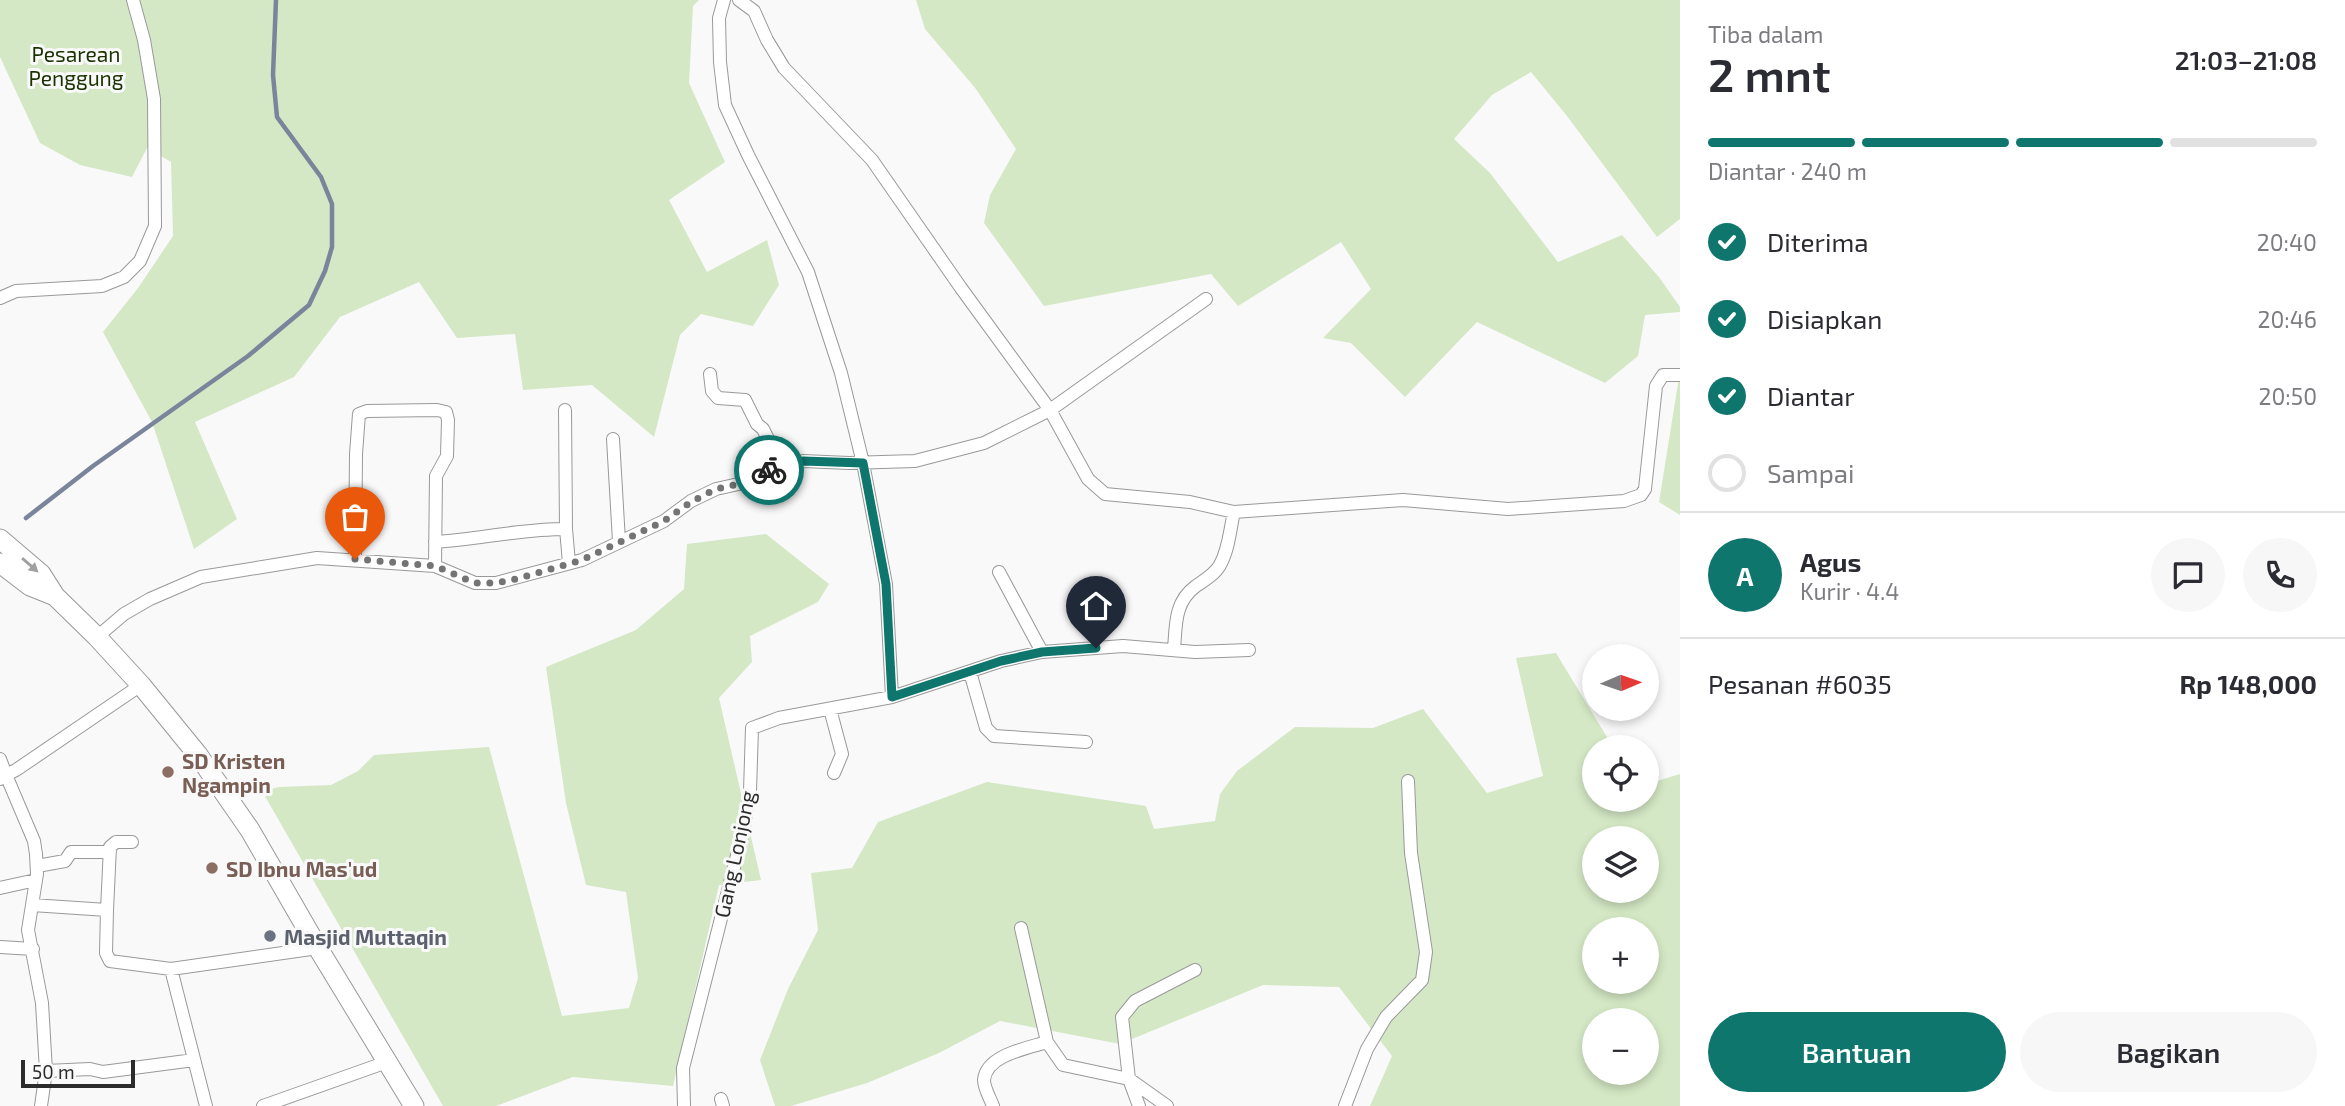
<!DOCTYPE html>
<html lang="id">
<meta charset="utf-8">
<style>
body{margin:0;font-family:"Exo 2",sans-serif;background:#f7f7f7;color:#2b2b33;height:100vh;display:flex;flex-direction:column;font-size:26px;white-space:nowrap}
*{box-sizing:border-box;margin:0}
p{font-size:23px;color:#7c7c81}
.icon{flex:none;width:38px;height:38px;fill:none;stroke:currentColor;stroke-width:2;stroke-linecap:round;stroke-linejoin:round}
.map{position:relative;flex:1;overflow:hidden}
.drawer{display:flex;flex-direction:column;background:#fff;width:665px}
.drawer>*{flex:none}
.needle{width:46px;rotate:88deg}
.controls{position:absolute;left:1582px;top:644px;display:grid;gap:14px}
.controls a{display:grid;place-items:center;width:77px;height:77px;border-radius:50%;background:#fff;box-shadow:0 4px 10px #0003;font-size:35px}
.scale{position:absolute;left:21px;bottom:18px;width:114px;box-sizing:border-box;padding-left:7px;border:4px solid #2c2c2c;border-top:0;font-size:19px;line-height:24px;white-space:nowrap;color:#2c2c2c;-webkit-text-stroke:5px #f9f9fa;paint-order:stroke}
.pin{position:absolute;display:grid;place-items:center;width:60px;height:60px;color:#fff;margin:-72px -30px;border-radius:50% 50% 50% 0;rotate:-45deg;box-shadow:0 0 7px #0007}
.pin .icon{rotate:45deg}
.courier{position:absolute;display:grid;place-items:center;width:70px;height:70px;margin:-35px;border:5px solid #0f766e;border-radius:50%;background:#fff;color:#222;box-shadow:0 2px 9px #0007}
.head em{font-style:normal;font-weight:600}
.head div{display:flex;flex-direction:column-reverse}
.head{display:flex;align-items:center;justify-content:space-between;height:119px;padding:0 28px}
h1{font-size:46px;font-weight:600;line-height:52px}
.bar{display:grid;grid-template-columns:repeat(4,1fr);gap:10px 7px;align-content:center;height:84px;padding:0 28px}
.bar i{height:9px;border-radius:5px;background:#e1e1e2}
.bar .current{background:#0f766e}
.bar p{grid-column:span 4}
.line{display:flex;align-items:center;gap:18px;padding:0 28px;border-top:2px solid #e1e1e2}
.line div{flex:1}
.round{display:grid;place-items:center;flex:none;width:74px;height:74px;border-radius:37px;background:#f7f7f7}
ol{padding:0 28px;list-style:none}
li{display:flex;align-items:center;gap:21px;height:77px}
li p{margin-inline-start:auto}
li .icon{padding:7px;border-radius:50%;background:#0f766e;color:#fff;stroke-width:4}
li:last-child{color:#7c7c81}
li i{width:38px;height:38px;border:4px solid #e1e1e2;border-radius:50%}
.button{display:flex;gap:14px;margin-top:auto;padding:14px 28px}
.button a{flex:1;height:80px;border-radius:42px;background:#0f766e;color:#fff;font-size:28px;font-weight:600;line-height:80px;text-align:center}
.button a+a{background:#f7f7f7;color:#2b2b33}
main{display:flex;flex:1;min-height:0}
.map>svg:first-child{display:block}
.green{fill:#d4e8c5;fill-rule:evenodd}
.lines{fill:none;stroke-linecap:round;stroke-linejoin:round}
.stream{stroke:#7a859c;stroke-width:4.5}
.minor-casing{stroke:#99999a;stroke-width:14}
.primary-casing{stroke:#99999a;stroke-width:21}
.minor{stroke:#fff;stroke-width:12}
.primary{stroke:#fff;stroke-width:19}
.oneway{fill:#a0a0a0}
.done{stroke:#747474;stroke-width:7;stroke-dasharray:0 12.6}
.route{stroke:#0f766e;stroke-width:9}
.education-dot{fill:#8d6e63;stroke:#f9f9fa;stroke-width:2.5}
.worship-dot{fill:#6b7280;stroke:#f9f9fa;stroke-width:2.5}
.labels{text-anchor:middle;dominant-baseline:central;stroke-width:6;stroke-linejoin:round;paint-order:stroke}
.park-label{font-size:21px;fill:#1a3200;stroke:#f9f9fa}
.education-label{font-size:21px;font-weight:bold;fill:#785e54;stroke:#f9f9fa;text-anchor:start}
.street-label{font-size:21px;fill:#2c2c2c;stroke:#f9f9fa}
.worship-label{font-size:21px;font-weight:bold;fill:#5b616d;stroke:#f9f9fa;text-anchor:start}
</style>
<main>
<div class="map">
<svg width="1680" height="1106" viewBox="0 0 1680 1106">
<rect width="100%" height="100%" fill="#f9f9fa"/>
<!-- green -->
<path class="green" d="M 0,0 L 699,0 L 693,6 L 689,83 L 725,162 L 669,200 L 707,272 L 767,240 L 779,285 L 753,326 L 701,314 L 680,335 L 654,437 L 592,385 L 523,390 L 515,334 L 457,338 L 419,282 L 340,317 L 294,377 L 195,422 L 237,519 L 194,549 L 152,422 L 103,332 L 138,288 L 173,236 L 171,162 L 147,148 L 132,177 L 80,165 L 40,143 L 0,57 Z
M 916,0 L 1680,0 L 1680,219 L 1657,237 L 1567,116 L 1531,72 L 1492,95 L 1454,139 L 1490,173 L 1558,262 L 1622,235 L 1659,277 L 1680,307 L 1680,312 L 1645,315 L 1638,356 L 1605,383 L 1477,322 L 1405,397 L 1351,343 L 1323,338 L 1371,289 L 1341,242 L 1238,306 L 1211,274 L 1044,306 L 984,223 L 990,195 L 1016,149 L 976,89 L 925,29 Z
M 1680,371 L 1680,515 L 1659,502 Z
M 766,534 L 829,584 L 818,602 L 750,636 L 752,662 L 719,698 L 761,880 L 719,885 L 673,1086 L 573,1077 L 496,1106 L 443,1106 L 262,791 L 279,787 L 331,785 L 358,771 L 374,755 L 489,747 L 562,1016 L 629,1008 L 638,978 L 626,892 L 586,885 L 566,803 L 546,667 L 636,630 L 684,589 L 687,544 Z
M 1556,653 L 1613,747 L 1594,747 L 1594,800 L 1647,800 L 1647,784 L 1680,774 L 1680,1106 L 1370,1106 L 1392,1056 L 1339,987 L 1263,985 L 1120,1044 L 1000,1021 L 939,1053 L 867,1083 L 791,1106 L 775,1106 L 760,1060 L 788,989 L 818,930 L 811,873 L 852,868 L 878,822 L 987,782 L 1146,806 L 1154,829 L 1215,821 L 1220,794 L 1237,771 L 1295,727 L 1373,728 L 1423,709 L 1487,793 L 1543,776 L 1516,658 ZM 1594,838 L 1647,838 L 1647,891 L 1594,891 ZM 1594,929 L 1647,929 L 1647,982 L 1594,982 ZM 1594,1020 L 1647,1020 L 1647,1073 L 1594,1073 Z"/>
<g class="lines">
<!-- stream -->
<path class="stream" d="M 26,518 L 93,466 L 248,356 L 309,305 L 325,271 L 332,247 L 332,204 L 321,177 L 277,117 L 273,75 L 276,0"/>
<defs>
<path id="minor" d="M 724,0 L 719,18 L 720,62 L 725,105 L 748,155 L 808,272 L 841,373 L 863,463 L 886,584 L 892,697
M 739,0 L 754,11 L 767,40 L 784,68 L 872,160 L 961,288 L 1050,410 L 1088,479 L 1105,494 L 1190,502 L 1234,512 L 1403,500 L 1508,509 L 1624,501 L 1641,495 L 1645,489 L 1656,386 L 1663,375 L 1680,375
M 0,298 L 16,291 L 102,286 L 124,277 L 140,261 L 155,226 L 154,99 L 144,40 L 133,0
M 710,374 L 712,391 L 718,398 L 745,400 L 757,424 L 763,429 L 782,467
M 565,410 L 566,529 L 569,563
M 613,439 L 619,541
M 435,542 C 480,539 520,529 566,529
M 355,560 L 356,454 L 359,414 L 367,411 L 437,410 L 446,412 L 448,420 L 447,456 L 436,476 L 435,566
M 999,572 L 1042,652
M 97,637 L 124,614 L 150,599 L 201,577 L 317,558 L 435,566 L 475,583 L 496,583 L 582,560 L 664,521 L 691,501 L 716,489 L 743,483 L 770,470 L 803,461 L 849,463 L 915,461 L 984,443 L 1050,410 L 1206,299
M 1174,650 C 1176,625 1174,602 1196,586 C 1205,580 1215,574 1220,565 C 1229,549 1230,529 1234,512
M 970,672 L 986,728 L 994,736 L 1086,742
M 830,709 L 842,754 L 834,773
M 0,759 L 6,775 L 0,779
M 37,866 L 65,861 L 71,852 L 110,852
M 0,888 L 36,880
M 32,905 L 107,910 L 106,953 L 110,961 L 171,969 L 318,948
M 107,910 L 110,847 L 116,842 L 132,842
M 1021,928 L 1047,1042 L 1063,1065 L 1129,1079 L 1167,1106
M 0,947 L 33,949
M 171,969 L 206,1106
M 46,1071 L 90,1069 L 103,1072 L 194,1060
M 721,1099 L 723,1106
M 41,1106 L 46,1071 L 42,1003 L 28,930 L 37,874 L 36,854 L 34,841 L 6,775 L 16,770 L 141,685
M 263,1106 L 387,1062
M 684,1106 L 683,1068 L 743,832 L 750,791 L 752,728 L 779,718 L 892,697 L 1001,661 L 1042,652 L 1123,646 L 1195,652 L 1249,650
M 993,1106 C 990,1098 984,1088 984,1080 C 986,1055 1028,1048 1047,1042
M 1139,1106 L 1129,1079 L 1122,1017 L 1135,1001 L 1195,970
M 1345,1106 L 1367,1049 L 1386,1017 L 1422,980 L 1426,952 L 1411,853 L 1408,781"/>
<path id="primary" d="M 0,539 L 41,574 L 55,596 L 97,637 L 141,685 L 198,755 L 250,830 L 318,948 L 414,1106
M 0,563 L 30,586 L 55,596"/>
</defs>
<!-- minor casing -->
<use href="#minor" class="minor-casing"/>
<!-- primary casing -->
<use href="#primary" class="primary-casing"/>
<!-- minor -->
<use href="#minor" class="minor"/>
<!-- primary -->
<use href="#primary" class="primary"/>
</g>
<!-- one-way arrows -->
<defs><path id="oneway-solid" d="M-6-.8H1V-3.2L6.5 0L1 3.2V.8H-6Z" transform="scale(1.75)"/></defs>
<use class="oneway" href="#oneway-solid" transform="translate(30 565) rotate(41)"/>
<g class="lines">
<!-- done -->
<path class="done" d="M 355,559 L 435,566 L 475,583 L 496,583 L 516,579 L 582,560 L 664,521 L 691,502 L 716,489 L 743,483 L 769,470"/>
<!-- route -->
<path class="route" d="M 769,470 L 803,461 L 863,463 L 886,584 L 892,697 L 1001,661 L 1042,652 L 1096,648"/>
</g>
<!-- markers -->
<g class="education-dot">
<circle cx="168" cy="772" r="7"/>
<circle cx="212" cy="868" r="7"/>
</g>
<circle class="worship-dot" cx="270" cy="936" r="7"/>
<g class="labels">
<!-- park labels -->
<g class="park-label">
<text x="76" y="53">Pesarean<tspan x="76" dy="24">Penggung</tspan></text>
</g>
<!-- education labels -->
<g class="education-label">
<text x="182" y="760">SD Kristen<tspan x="182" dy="24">Ngampin</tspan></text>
<text x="226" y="868">SD Ibnu Mas'ud</text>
</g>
<!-- street labels -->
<g class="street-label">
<text transform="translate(734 854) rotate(-78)">Gang Lonjong</text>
</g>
<!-- worship labels -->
<g class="worship-label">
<text x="284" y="936">Masjid Muttaqin</text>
</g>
</g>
</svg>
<div class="controls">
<a><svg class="needle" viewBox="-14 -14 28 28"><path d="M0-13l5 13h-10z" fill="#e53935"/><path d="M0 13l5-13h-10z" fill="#7c7c81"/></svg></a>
<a><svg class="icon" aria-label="locate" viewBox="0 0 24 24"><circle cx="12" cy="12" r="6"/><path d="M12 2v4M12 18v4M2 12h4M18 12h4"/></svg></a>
<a><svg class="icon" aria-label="layers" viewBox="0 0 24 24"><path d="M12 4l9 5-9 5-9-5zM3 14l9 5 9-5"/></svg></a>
<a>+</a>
<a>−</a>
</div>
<div class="scale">50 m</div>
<div class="pin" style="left:355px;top:559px;background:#ea580c"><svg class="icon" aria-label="bag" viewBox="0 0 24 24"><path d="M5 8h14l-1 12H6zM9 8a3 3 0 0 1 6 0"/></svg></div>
<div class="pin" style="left:1096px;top:648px;background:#1f2937"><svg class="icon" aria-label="home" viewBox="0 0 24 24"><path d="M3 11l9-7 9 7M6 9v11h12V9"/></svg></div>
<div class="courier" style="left:769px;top:470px"><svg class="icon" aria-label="bike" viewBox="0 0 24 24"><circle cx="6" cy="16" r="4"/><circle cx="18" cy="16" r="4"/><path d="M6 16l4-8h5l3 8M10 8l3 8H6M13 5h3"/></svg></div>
</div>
<section class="drawer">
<div class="head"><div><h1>2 mnt</h1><p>Tiba dalam</p></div><em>21:03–21:08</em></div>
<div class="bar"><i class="current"></i><i class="current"></i><i class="current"></i><i></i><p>Diantar · 240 m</p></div>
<ol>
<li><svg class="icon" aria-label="check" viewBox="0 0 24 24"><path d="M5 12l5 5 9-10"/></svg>Diterima<p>20:40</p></li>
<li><svg class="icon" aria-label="check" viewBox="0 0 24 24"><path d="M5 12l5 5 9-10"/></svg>Disiapkan<p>20:46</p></li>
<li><svg class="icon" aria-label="check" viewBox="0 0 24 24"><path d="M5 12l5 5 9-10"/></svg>Diantar<p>20:50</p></li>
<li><i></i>Sampai</li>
</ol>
<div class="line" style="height:126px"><b class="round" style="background:#0f766e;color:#fff">A</b><div><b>Agus</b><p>Kurir · 4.4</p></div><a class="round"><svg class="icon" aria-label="chat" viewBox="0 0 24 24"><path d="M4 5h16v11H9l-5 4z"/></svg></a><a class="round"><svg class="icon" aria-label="phone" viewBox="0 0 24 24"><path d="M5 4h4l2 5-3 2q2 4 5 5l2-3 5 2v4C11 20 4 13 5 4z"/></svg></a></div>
<div class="line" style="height:91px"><div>Pesanan #6035</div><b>Rp 148,000</b></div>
<div class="button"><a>Bantuan</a><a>Bagikan</a></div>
</section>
</main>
